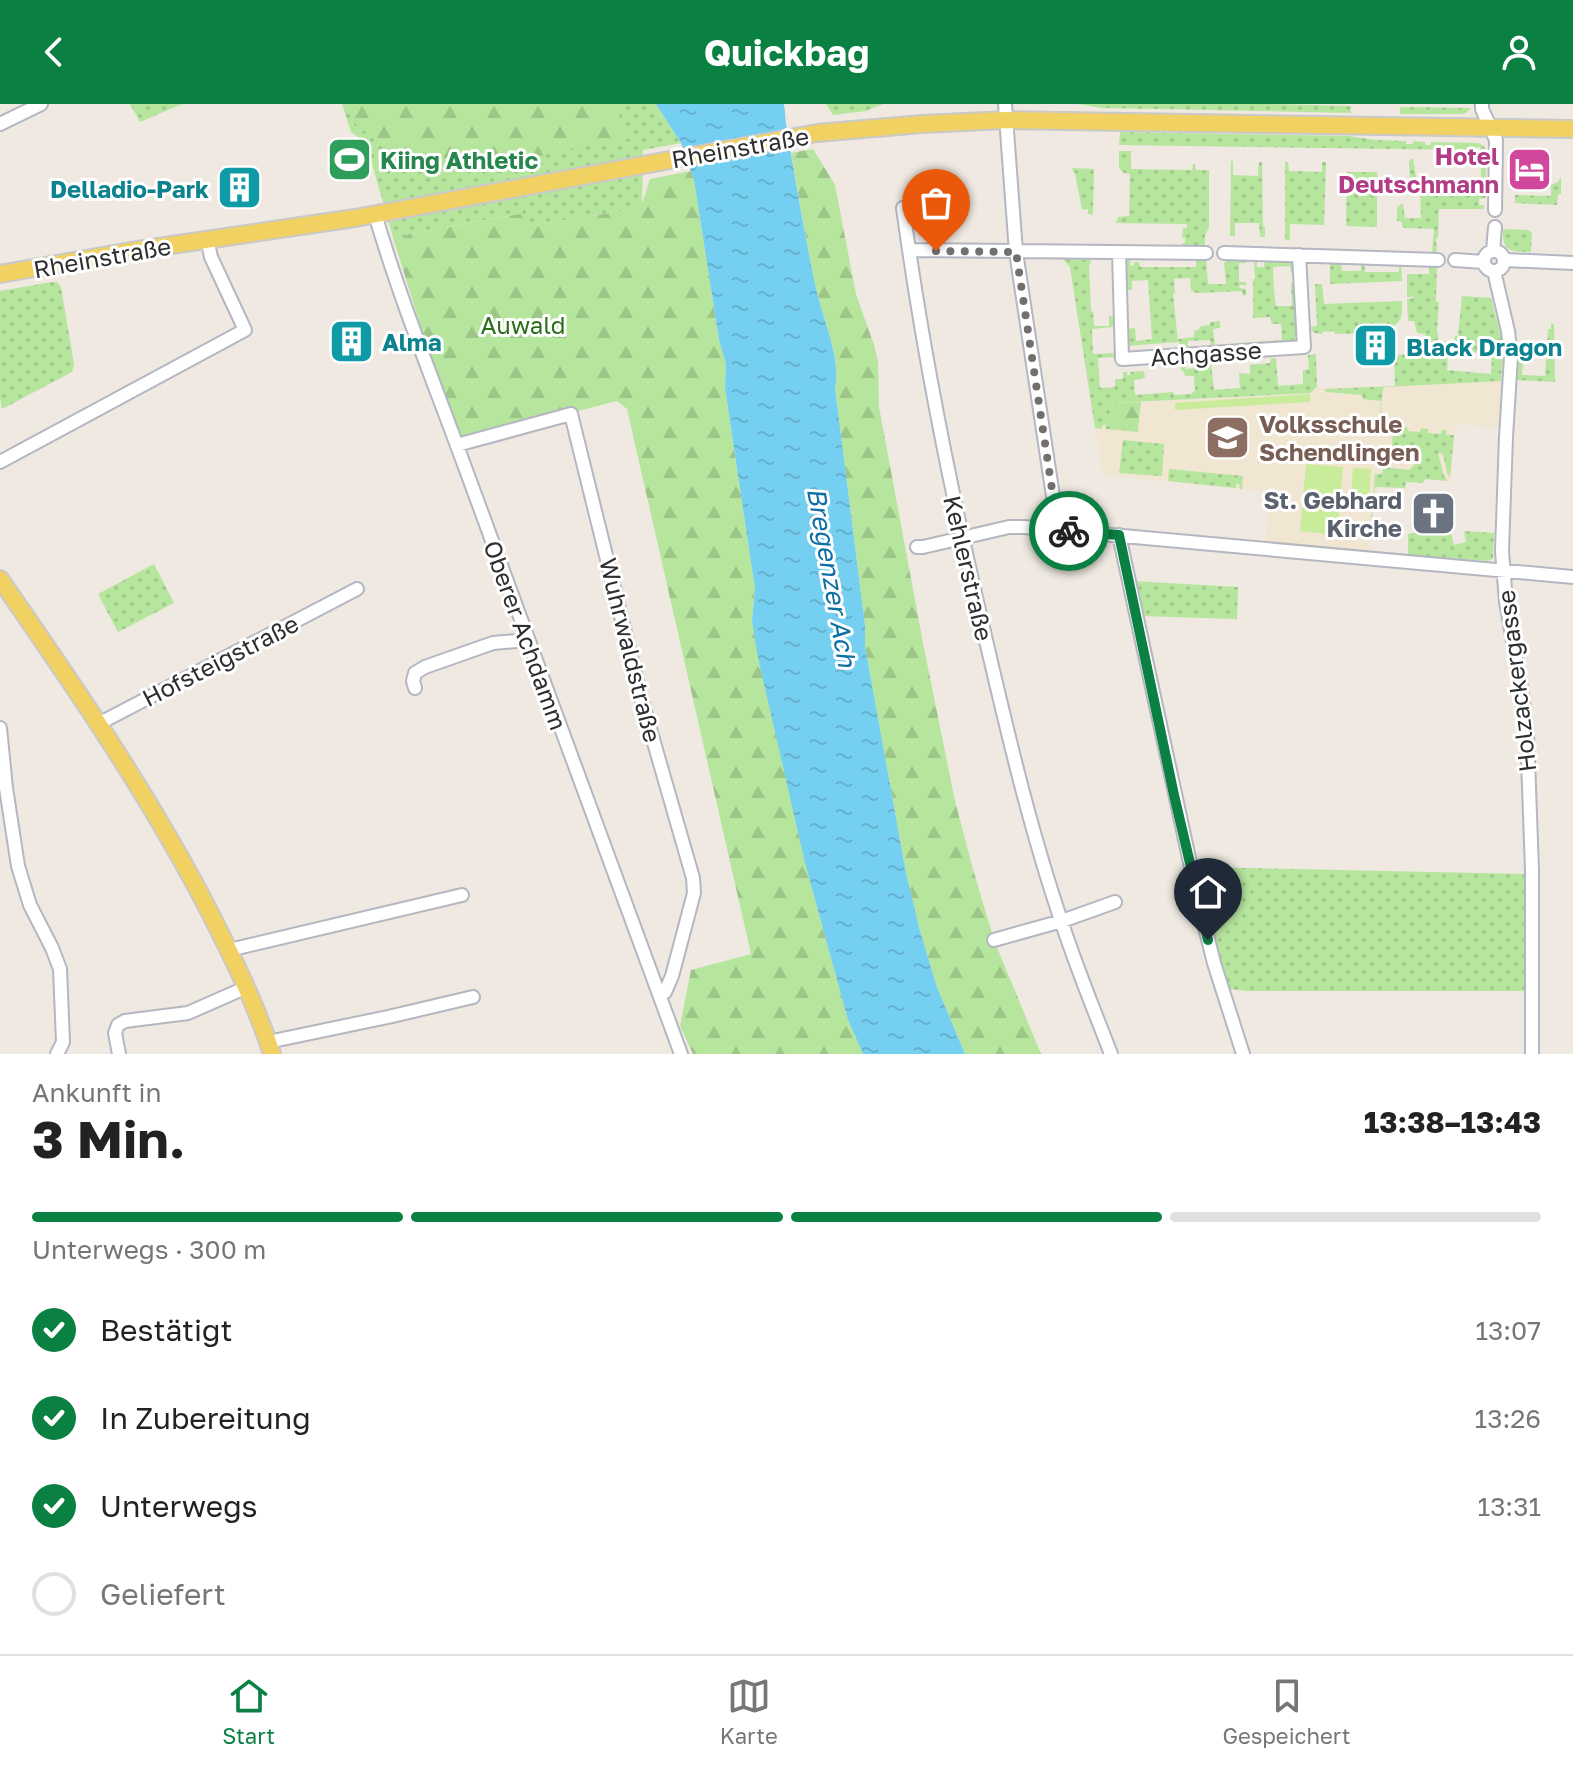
<!DOCTYPE html>
<html lang="de">
<meta charset="utf-8">
<style>
body{margin:0;font-family:"Golos Text",sans-serif;background:#f2f2f2;color:#222;height:100vh;display:flex;flex-direction:column;font-size:30px;white-space:nowrap}
*{box-sizing:border-box;margin:0}
p{font-size:26px;color:#767676}
.icon{flex:none;width:44px;height:44px;fill:none;stroke:currentColor;stroke-width:2;stroke-linecap:round;stroke-linejoin:round}
.map{position:relative;height:950px;overflow:hidden}
.side{display:flex;flex-direction:column;background:#fff;flex:1}
.side>*{flex:none}
.pin{position:absolute;display:grid;place-items:center;width:68px;height:68px;color:#fff;margin:-82px -34px;border-radius:50% 50% 50% 0;rotate:-45deg;box-shadow:0 0 8px #0007}
.pin .icon{rotate:45deg}
.courier{position:absolute;display:grid;place-items:center;width:80px;height:80px;margin:-40px;border:6px solid #0b8043;border-radius:50%;background:#fff;color:#222;box-shadow:0 2px 10px #0007}
.overview em{font-style:normal;font-weight:700}
.overview div{display:flex;flex-direction:column-reverse}
.overview{display:flex;align-items:center;justify-content:space-between;height:136px;padding:0 32px}
h1{font-size:52px;font-weight:700;line-height:60px}
.bar{display:grid;grid-template-columns:repeat(4,1fr);gap:12px 8px;align-content:center;height:96px;padding:0 32px}
.bar i{height:10px;border-radius:6px;background:#e0e0e0}
.bar .current{background:#0b8043}
.bar p{grid-column:span 4}
ol{padding:0 32px;list-style:none}
li{display:flex;align-items:center;gap:24px;height:88px}
li p{margin-inline-start:auto}
li .icon{padding:8px;border-radius:50%;background:#0b8043;color:#fff;stroke-width:4}
li:last-child{color:#767676}
li i{width:44px;height:44px;border:4px solid #e0e0e0;border-radius:50%}
header{display:flex;justify-content:space-between;align-items:center;height:104px;padding:0 32px;background:#0b8043;color:#fff;font-size:36px;font-weight:700}
.dock{display:flex;justify-content:space-around;align-items:center;height:112px;border-top:2px solid #e0e0e0;background:#fff;font-size:22px;color:#767676}
.dock a{display:grid;justify-items:center;gap:4px}
.dock .current{color:#0b8043}
.map>svg:first-child{display:block}
.education{fill:#f0e6d1}
.grass{fill:url(#grass-dots);fill-rule:evenodd}
.forest{fill:url(#forest-firs)}
.pitch{fill:#c9ec9a}
.water{fill:url(#water-ripples)}
.lines{fill:none;stroke-linecap:round;stroke-linejoin:round}
.minor-casing{stroke:#b4b7c1;stroke-width:16}
.major-casing{stroke:#c9c9c9;stroke-width:20}
.minor{stroke:#fff;stroke-width:12}
.major{stroke:#f2d163;stroke-width:16}
.done{stroke:#726f6d;stroke-width:8;stroke-dasharray:0 14.4}
.route{stroke:#0b8043;stroke-width:10}
.labels{text-anchor:middle;dominant-baseline:central;stroke-width:6;stroke-linejoin:round;paint-order:stroke}
.street-label{font-size:24px;fill:#2e2e2e;stroke:#fff}
.hotel-label{font-size:24px;font-weight:bold;fill:#b23c85;stroke:#fff;text-anchor:end}
.leisure-label{font-size:24px;font-weight:bold;fill:#27864d;stroke:#fff;text-anchor:start}
.culture-label{font-size:24px;font-weight:bold;fill:#0d838f;stroke:#fff;text-anchor:start}
.park-label{font-size:24px;fill:#2c6e1b;stroke:#fff}
.education-label{font-size:24px;font-weight:bold;fill:#785e54;stroke:#fff;text-anchor:start}
.worship-label{font-size:24px;font-weight:bold;fill:#5b616d;stroke:#fff;text-anchor:end}
.water-label{font-size:26px;font-style:italic;fill:#0d6fa3;stroke:#fff}
</style>
<header><svg class="icon" aria-label="back" viewBox="0 0 24 24"><path d="M15 5l-7 7 7 7"/></svg>Quickbag<svg class="icon" aria-label="person" viewBox="0 0 24 24"><circle cx="12" cy="8" r="4"/><path d="M4 21q1-7 8-7t8 7"/></svg></header>
<div class="map">
<svg width="1573" height="950" viewBox="0 0 1573 950">
<defs>
<pattern id="grass-dots" width="8" height="8" patternUnits="userSpaceOnUse" patternTransform="scale(2)"><rect width="8" height="8" fill="#b6e59e"/><path d="M2 2h.1M6 6h.1" fill="none" stroke="#9dc588" stroke-width="1.8" stroke-linecap="round"/></pattern>
<pattern id="forest-firs" width="22" height="20" patternUnits="userSpaceOnUse" patternTransform="scale(2)"><rect width="22" height="20" fill="#b6e59e"/><path d="M5 1l3.5 6h-7zM16 11l3.5 6h-7z" fill="#9dc588"/></pattern>
<pattern id="water-ripples" width="26" height="14" patternUnits="userSpaceOnUse" patternTransform="scale(2)"><rect width="26" height="14" fill="#75cff0"/><path d="M2 4q2-2 4 0t4 0M15 11q2-2 4 0t4 0" fill="none" stroke="#66b2ce"/></pattern>
</defs>
<rect width="100%" height="100%" fill="#efe9e1"/>
<!-- education -->
<path class="education" d="M 1502,276 L 1498,324 L 1455,320 L 1450,377 L 1376,370 L 1369,449 L 1265,440 L 1270,388 L 1103,371 L 1091,301 L 1310,289 L 1317,284 L 1382,283 Z"/>
<!-- grass -->
<path class="grass" d="M 130,0 L 182,0 L 140,18 Z
M 342,0 L 656,0 L 681,39 L 643,46 L 642,100 L 633,105 L 529,122 L 519,110 L 411,129 L 401,134 L 395,140 L 366,39 L 351,28 Z
M 826,0 L 883,0 L 866,7 L 833,11 Z
M 1078,0 L 1274,0 L 1351,2 L 1351,9 L 1157,5 L 1102,4 Z
M 1400,3 L 1471,4 L 1466,9 L 1461,10 L 1400,10 Z
M 1120,28 L 1348,32 L 1376,36 L 1406,37 L 1406,40 L 1413,40 L 1414,37 L 1425,38 L 1426,41 L 1431,41 L 1431,38 L 1478,39 L 1484,42 L 1485,46 L 1480,46 L 1480,43 L 1477,43 L 1476,46 L 1473,46 L 1119,41 Z
M 1119,47 L 1131,47 L 1131,65 L 1192,66 L 1193,60 L 1195,60 L 1196,66 L 1209,66 L 1209,124 L 1205,131 L 1205,142 L 1182,142 L 1182,139 L 1185,139 L 1185,134 L 1182,134 L 1183,124 L 1187,124 L 1187,120 L 1116,119 L 1118,113 L 1129,112 L 1130,70 L 1124,69 L 1119,64 Z
M 1411,55 L 1413,55 L 1417,78 L 1479,78 L 1481,74 L 1481,60 L 1486,60 L 1486,94 L 1479,95 L 1479,101 L 1484,101 L 1484,105 L 1439,105 L 1438,133 L 1436,134 L 1437,149 L 1432,149 L 1434,125 L 1405,124 L 1402,122 L 1402,118 L 1397,117 L 1397,104 L 1401,100 L 1403,100 L 1405,114 L 1421,114 L 1420,79 L 1410,77 L 1409,58 Z
M 1231,57 L 1233,57 L 1233,71 L 1258,72 L 1259,58 L 1262,58 L 1263,122 L 1265,123 L 1265,133 L 1260,133 L 1259,119 L 1235,119 L 1235,132 L 1230,132 Z
M 1285,58 L 1288,58 L 1289,67 L 1322,68 L 1322,58 L 1326,58 L 1324,121 L 1290,120 L 1290,136 L 1285,136 Z
M 1072,64 L 1094,65 L 1093,111 L 1088,110 L 1088,105 L 1082,106 L 1075,69 L 1073,68 Z
M 1347,68 L 1377,68 L 1377,123 L 1346,122 Z
M 1561,73 L 1561,90 L 1558,90 L 1557,101 L 1515,99 L 1515,91 L 1551,92 L 1551,81 L 1558,78 Z
M 1503,125 L 1528,126 L 1532,129 L 1531,148 C 1511,147 1502,149 1503,125 Z
M 1196,154 L 1206,154 L 1208,180 L 1226,180 L 1224,159 L 1229,155 L 1246,157 L 1246,159 L 1239,159 L 1239,178 L 1246,178 L 1246,181 L 1240,181 L 1239,184 L 1246,185 L 1246,191 L 1243,192 L 1242,187 L 1197,189 L 1191,187 L 1190,174 L 1174,175 L 1175,189 L 1173,190 L 1178,238 L 1128,242 L 1127,225 L 1135,224 L 1136,237 L 1152,235 L 1148,176 L 1132,177 L 1132,186 L 1125,186 L 1125,155 L 1130,155 L 1131,162 L 1134,161 L 1134,158 L 1139,158 L 1140,163 L 1196,163 Z
M 1063,155 L 1091,156 L 1089,162 L 1091,207 L 1093,208 L 1094,222 L 1109,222 L 1109,212 L 1114,213 L 1114,222 L 1113,223 L 1092,225 L 1093,250 L 1117,249 L 1117,255 L 1114,255 L 1113,253 L 1098,254 L 1100,284 L 1115,283 L 1115,275 L 1123,275 L 1123,268 L 1127,268 L 1127,271 L 1130,271 L 1130,268 L 1144,267 L 1145,274 L 1134,276 L 1135,291 L 1173,288 L 1174,291 L 1191,290 L 1195,286 L 1194,272 L 1185,272 L 1184,268 L 1181,266 L 1180,256 L 1185,255 L 1186,265 L 1207,263 L 1207,259 L 1211,259 L 1214,286 L 1240,284 L 1239,269 L 1250,270 L 1250,261 L 1270,259 L 1271,254 L 1276,254 L 1278,282 L 1303,280 L 1303,266 L 1309,265 L 1308,251 L 1316,250 L 1317,283 L 1310,289 L 1113,299 L 1106,320 L 1120,325 L 1138,325 L 1138,328 L 1106,325 L 1105,320 L 1102,322 L 1102,325 L 1095,324 L 1070,163 Z
M 1254,156 L 1257,156 L 1257,163 L 1264,163 L 1265,156 L 1294,157 L 1295,169 L 1291,169 L 1290,162 L 1273,163 C 1273,177 1274,188 1276,202 L 1292,202 L 1291,179 L 1296,179 L 1300,238 L 1211,244 L 1210,236 L 1188,237 L 1188,247 L 1181,248 L 1178,235 L 1194,233 L 1194,227 L 1198,226 L 1201,222 L 1210,221 L 1210,218 L 1220,217 L 1220,224 L 1213,225 L 1215,241 L 1282,236 L 1281,220 L 1272,220 L 1270,213 L 1253,214 L 1253,175 L 1255,175 Z
M 1330,159 L 1341,159 L 1342,167 L 1361,167 L 1361,160 L 1364,160 L 1365,168 L 1399,168 L 1399,161 L 1401,161 L 1402,177 L 1330,180 Z
M 1429,162 L 1437,162 L 1436,198 L 1439,198 L 1437,228 L 1438,229 L 1438,237 L 1454,238 L 1455,232 L 1458,232 L 1462,192 L 1491,194 L 1503,240 L 1501,277 L 1385,283 L 1383,285 L 1378,334 L 1381,297 L 1363,295 L 1362,291 L 1326,288 L 1325,285 L 1395,282 L 1394,251 L 1425,249 L 1425,230 L 1417,229 L 1414,217 L 1408,217 L 1407,195 L 1414,194 L 1414,193 L 1407,193 L 1407,170 L 1429,170 ZM 1460,247 L 1492,250 L 1491,270 L 1447,266 L 1448,249 L 1459,250 Z
M 52,178 L 57,178 L 61,183 L 74,260 L 72,268 L 2,305 L 0,293 L 0,187 Z
M 1315,180 L 1322,180 L 1324,200 L 1402,197 C 1402,204 1403,211 1399,217 C 1390,232 1351,229 1335,230 L 1334,227 L 1322,228 L 1322,230 L 1314,229 L 1310,223 L 1317,222 Z
M 1551,219 L 1554,220 L 1555,278 L 1517,276 L 1519,246 L 1526,246 L 1527,258 L 1523,258 L 1522,271 L 1545,272 L 1548,225 L 1551,225 Z
M 1393,322 L 1407,323 L 1408,327 L 1420,328 L 1421,324 L 1428,325 L 1428,329 L 1441,330 L 1442,326 L 1446,326 L 1446,331 L 1454,331 L 1450,373 L 1447,369 L 1443,350 L 1438,349 L 1444,372 L 1448,377 L 1425,375 L 1423,379 L 1406,378 L 1405,384 L 1375,383 L 1369,445 L 1375,370 L 1382,370 L 1383,363 L 1409,366 L 1418,357 L 1402,346 L 1392,345 Z
M 1123,336 L 1164,340 L 1162,372 L 1119,369 Z
M 1169,365 L 1243,372 L 1242,385 L 1240,385 L 1239,380 L 1236,380 L 1236,384 L 1168,377 Z
M 1431,418 L 1452,420 L 1451,429 L 1454,441 L 1466,438 L 1464,427 L 1494,429 L 1493,455 L 1487,457 L 1408,451 L 1408,430 L 1422,427 Z
M 154,460 L 174,499 L 118,528 L 98,490 Z
M 1132,477 L 1238,483 L 1237,515 L 1140,512 Z
M 1196,763 L 1527,770 L 1526,887 L 1247,887 L 1228,885 L 1219,857 Z"/>
<!-- forest -->
<path class="forest" d="M 344,0 L 613,0 L 635,35 C 619,33 606,46 591,40 L 442,75 L 400,58 L 356,20 Z
M 813,45 L 835,81 L 856,190 L 874,241 L 878,257 L 879,303 L 923,539 L 955,697 L 973,765 L 994,836 L 1041,950 L 965,950 L 937,883 L 920,827 L 906,769 L 865,542 L 865,521 L 835,284 C 842,254 821,210 815,180 C 806,137 799,93 791,49 Z
M 691,67 L 694,76 L 719,236 L 726,260 L 725,284 L 755,485 L 752,516 L 805,759 L 848,916 L 863,950 L 693,950 L 680,922 L 691,866 L 751,850 L 627,305 L 617,297 L 459,338 L 446,303 L 395,140 L 401,134 L 411,129 L 520,110 L 530,122 L 633,105 L 642,100 L 650,75 Z
M 1141,298 L 1138,325 L 1120,325 L 1106,320 L 1113,299 Z"/>
<!-- pitch -->
<path class="pitch" d="M 1310,290 L 1310,298 L 1175,306 L 1175,299 Z
M 1306,360 L 1343,363 L 1337,431 L 1300,427 Z
M 1353,364 L 1371,365 L 1369,396 L 1362,395 L 1361,397 L 1351,394 Z"/>
<!-- water -->
<path class="water" d="M 656,0 L 784,0 L 786,20 C 795,74 804,127 815,180 C 821,211 842,254 835,284 L 865,521 L 865,542 L 906,769 L 920,827 L 937,883 L 965,950 L 863,950 L 848,916 L 805,759 L 757,549 L 752,516 L 755,485 L 725,284 L 726,260 L 719,236 L 694,76 L 681,39 Z"/>
<g class="lines">
<defs>
<path id="minor" d="M 1005,0 L 1016,148 L 1058,425
M 1482,0 L 1482,5 L 1496,36 L 1495,106
M 0,20 L 41,0
M 903,104 C 922,243 949,379 981,515 C 1007,627 1033,740 1072,848 C 1084,882 1098,916 1111,950
M 375,110 C 400,196 435,281 466,366 C 537,561 610,755 681,950
M 909,146 L 1206,149
M1484 157a10 10 0 1 1 20 0a10 10 0 1 1-20 0Z
M 1493,147 L 1495,123
M 1119,148 L 1122,255 L 1304,243 L 1299,151
M 1224,149 L 1438,156
M 1455,156 L 1484,158
M 1505,156 L 1573,159
M 1494,167 L 1508,227 L 1511,252 L 1506,333 L 1502,447 L 1506,498 L 1521,582 L 1527,628 L 1532,766 L 1532,950
M 457,341 L 571,310 L 642,597 L 693,774 L 694,789 L 672,872 L 665,888 L 660,892
M 0,358 L 245,226 L 211,153 L 207,135
M 1119,431 L 1197,791 L 1214,859 L 1243,950
M 917,443 L 923,443 L 1009,423 L 1024,423 L 1573,473
M 415,584 L 413,577 L 415,569 L 425,563 L 493,539 L 528,536
M 98,620 L 357,485
M 0,624 L 6,684 L 18,762 L 30,801 L 52,844 L 60,865 L 63,938 L 57,950
M 994,836 L 1062,817 L 1115,798
M 229,846 L 462,791
M 268,938 L 388,913 L 473,893
M 119,950 L 115,929 L 118,921 L 125,917 L 188,909 L 247,883"/>
<path id="major" d="M 0,170 L 131,147 L 355,114 L 817,29 L 922,20 L 1006,16 L 1573,25
M 0,475 C 74,582 148,689 208,805 C 232,852 256,900 272,950"/>
</defs>
<!-- minor casing -->
<use href="#minor" class="minor-casing"/>
<!-- major casing -->
<use href="#major" class="major-casing"/>
<!-- minor -->
<use href="#minor" class="minor"/>
<!-- major -->
<use href="#major" class="major"/>
</g>
<g class="lines">
<!-- done -->
<path class="done" d="M 936,147 L 1016,148 L 1058,425 L 1069,427"/>
<!-- route -->
<path class="route" d="M 1069,427 L 1119,431 L 1174,691 L 1208,836"/>
</g>
<!-- icons -->
<defs>
<symbol id="stadium-square" viewBox="-11 -11 22 22"><rect x="-9" y="-9" width="18" height="18" rx="4" fill="#2e9e5b" stroke="#fff"/><path d="M0-5a6.5 5 0 1 0 0 10a6.5 5 0 1 0 0-10ZM-3.5-1.8h7v3.6h-7Z" fill="#fff"/></symbol>
<symbol id="hotel-square" viewBox="-11 -11 22 22"><rect x="-9" y="-9" width="18" height="18" rx="4" fill="#d1479c" stroke="#fff"/><path d="M-6-4.5h1.5V1H6V5H4.5V3h-9V5H-6ZM-4 0a1.8 1.8 0 1 1 3.6 0ZM.5 0V-2.5h3Q6-2.5 6 0Z" fill="#fff"/></symbol>
<symbol id="building-square" viewBox="-11 -11 22 22"><rect x="-9" y="-9" width="18" height="18" rx="4" fill="#0f9aa8" stroke="#fff"/><path d="M-4-6H4V6H1V3H-1V6H-4ZM-2.5-4.3h1.7v1.8h-1.7ZM.8-4.3h1.7v1.8H.8ZM-2.5-1h1.7V.8h-1.7ZM.8-1h1.7V.8H.8Z" fill="#fff"/></symbol>
<symbol id="school-square" viewBox="-11 -11 22 22"><rect x="-9" y="-9" width="18" height="18" rx="4" fill="#8d6e63" stroke="#fff"/><path d="M0-5L7-2L0 1L-7-2ZM-4 1L0 2.5L4 1V4Q0 6-4 4Z" fill="#fff"/></symbol>
<symbol id="church-square" viewBox="-11 -11 22 22"><rect x="-9" y="-9" width="18" height="18" rx="4" fill="#6b7280" stroke="#fff"/><path d="M-1.2-6h2.4v3.5h3.3v2.4h-3.3V6h-2.4V-.1h-3.3v-2.4h3.3Z" fill="#fff"/></symbol>
</defs>
<g fill-rule="evenodd">
<use href="#stadium-square" x="324" y="30" width="51" height="51"/>
<use href="#hotel-square" x="1504" y="40" width="51" height="51"/>
<use href="#building-square" x="214" y="58" width="51" height="51"/>
<use href="#building-square" x="326" y="212" width="51" height="51"/>
<use href="#building-square" x="1350" y="216" width="51" height="51"/>
<use href="#school-square" x="1202" y="308" width="51" height="51"/>
<use href="#church-square" x="1408" y="384" width="51" height="51"/>
</g>
<g class="labels">
<!-- street labels -->
<g class="street-label">
<text transform="translate(740 43) rotate(-10)">Rheinstraße</text>
<text transform="translate(102 153) rotate(-10)">Rheinstraße</text>
<text transform="translate(1206 249) rotate(-4)">Achgasse</text>
<text transform="translate(969 464) rotate(77)">Kehlerstraße</text>
<text transform="translate(526 531) rotate(70)">Oberer Achdamm</text>
<text transform="translate(631 546) rotate(76)">Wuhrwaldstraße</text>
<text transform="translate(220 556) rotate(-27)">Hofsteigstraße</text>
<text transform="translate(1516 577) rotate(-97)">Holzackergasse</text>
</g>
<!-- hotel labels -->
<g class="hotel-label">
<text x="1499" y="51">Hotel<tspan x="1499" dy="28">Deutschmann</tspan></text>
</g>
<!-- leisure labels -->
<g class="leisure-label">
<text x="380" y="55">Kiing Athletic</text>
</g>
<!-- culture labels -->
<g class="culture-label">
<text x="209" y="84" text-anchor="end">Delladio-Park</text>
<text x="382" y="237">Alma</text>
<text x="1406" y="242">Black Dragon</text>
</g>
<!-- park labels -->
<g class="park-label">
<text x="523" y="220">Auwald</text>
</g>
<!-- education labels -->
<g class="education-label">
<text x="1259" y="319">Volksschule<tspan x="1259" dy="28">Schendlingen</tspan></text>
</g>
<!-- worship labels -->
<g class="worship-label">
<text x="1402" y="395">St. Gebhard<tspan x="1402" dy="28">Kirche</tspan></text>
</g>
<!-- water labels -->
<g class="water-label">
<text transform="translate(832 473) rotate(80)">Bregenzer Ach</text>
</g>
</g>
</svg>
<div class="pin" style="left:936px;top:147px;background:#ea580c"><svg class="icon" aria-label="bag" viewBox="0 0 24 24"><path d="M5 8h14l-1 12H6zM9 8a3 3 0 0 1 6 0"/></svg></div>
<div class="pin" style="left:1208px;top:836px;background:#1f2937"><svg class="icon" aria-label="home" viewBox="0 0 24 24"><path d="M3 11l9-7 9 7M6 9v11h12V9"/></svg></div>
<div class="courier" style="left:1069px;top:427px"><svg class="icon" aria-label="bike" viewBox="0 0 24 24"><circle cx="6" cy="16" r="4"/><circle cx="18" cy="16" r="4"/><path d="M6 16l4-8h5l3 8M10 8l3 8H6M13 5h3"/></svg></div>
</div>
<section class="side">
<div class="overview"><div><h1>3 Min.</h1><p>Ankunft in</p></div><em>13:38–13:43</em></div>
<div class="bar"><i class="current"></i><i class="current"></i><i class="current"></i><i></i><p>Unterwegs · 300 m</p></div>
<ol>
<li><svg class="icon" aria-label="check" viewBox="0 0 24 24"><path d="M5 12l5 5 9-10"/></svg>Bestätigt<p>13:07</p></li>
<li><svg class="icon" aria-label="check" viewBox="0 0 24 24"><path d="M5 12l5 5 9-10"/></svg>In Zubereitung<p>13:26</p></li>
<li><svg class="icon" aria-label="check" viewBox="0 0 24 24"><path d="M5 12l5 5 9-10"/></svg>Unterwegs<p>13:31</p></li>
<li><i></i>Geliefert</li>
</ol>
</section>
<nav class="dock">
<a class="current"><svg class="icon" aria-label="home" viewBox="0 0 24 24"><path d="M3 11l9-7 9 7M6 9v11h12V9"/></svg>Start</a>
<a><svg class="icon" aria-label="map" viewBox="0 0 24 24"><path d="M3 6l6-2 6 2 6-2v14l-6 2-6-2-6 2zM9 4v14M15 6v14"/></svg>Karte</a>
<a><svg class="icon" aria-label="saved" viewBox="0 0 24 24"><path d="M7 4h10v16l-5-4-5 4z"/></svg>Gespeichert</a>
</nav>
